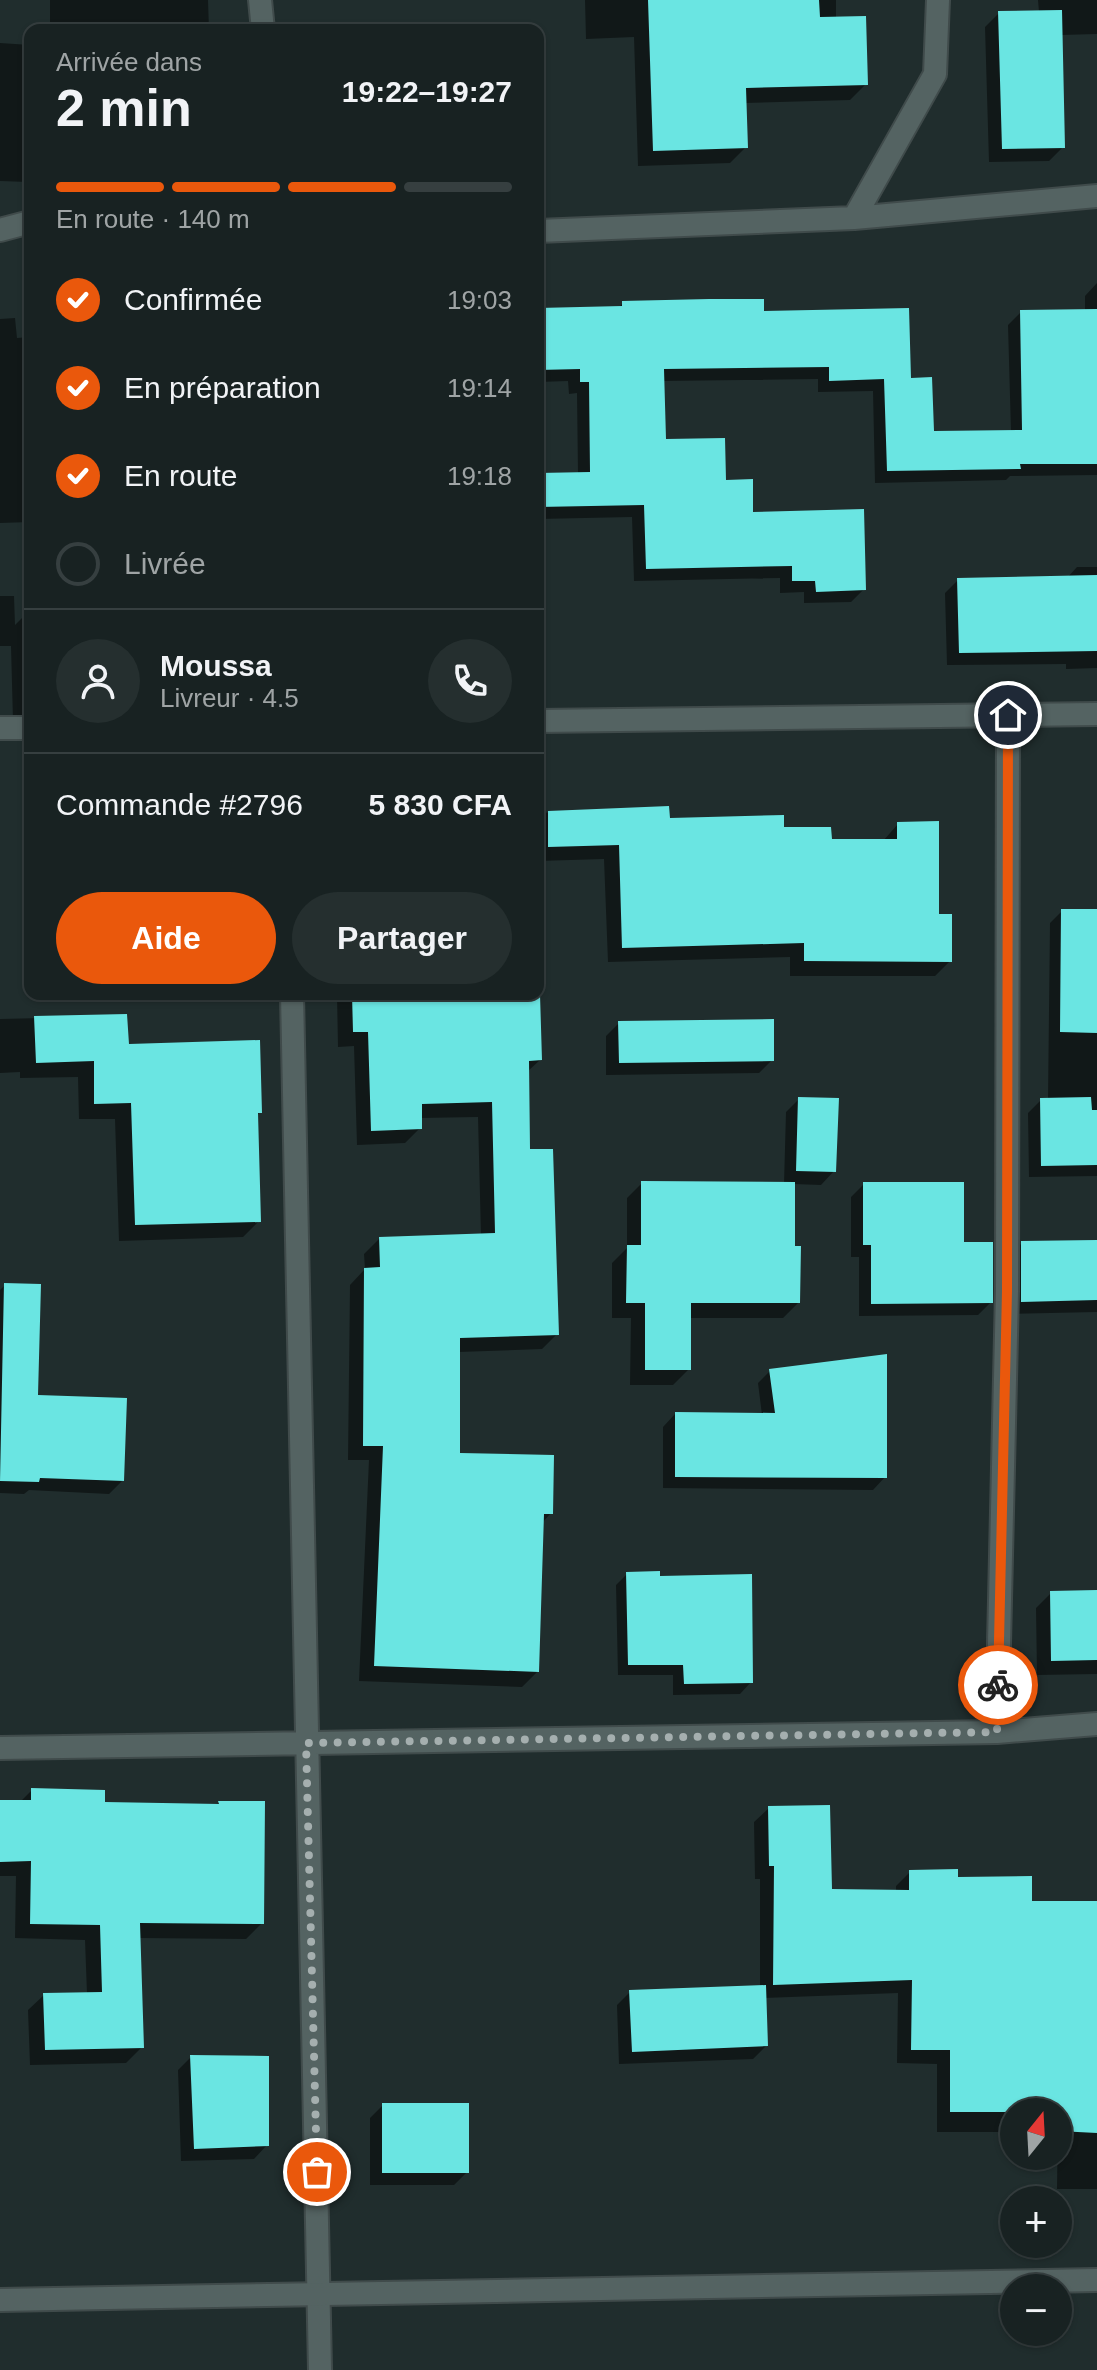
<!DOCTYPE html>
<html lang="fr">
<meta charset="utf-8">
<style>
body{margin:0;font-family:Helvetica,sans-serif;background:#252f2f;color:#f1f3f6;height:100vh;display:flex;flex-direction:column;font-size:30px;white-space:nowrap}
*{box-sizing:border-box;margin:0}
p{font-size:26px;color:#9fa4a5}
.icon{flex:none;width:44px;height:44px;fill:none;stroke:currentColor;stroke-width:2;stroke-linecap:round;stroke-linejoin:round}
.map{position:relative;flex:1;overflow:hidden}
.details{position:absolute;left:24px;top:24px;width:520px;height:976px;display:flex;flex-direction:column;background:#182222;border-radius:16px;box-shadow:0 2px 6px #0004,0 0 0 2px #363f40}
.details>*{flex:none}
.needle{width:52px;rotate:18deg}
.controls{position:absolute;left:1000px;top:2098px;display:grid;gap:16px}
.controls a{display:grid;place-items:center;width:72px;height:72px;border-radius:50%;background:#182222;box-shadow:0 2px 6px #0004,0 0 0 2px #363f40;font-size:40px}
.pin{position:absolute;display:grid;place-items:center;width:68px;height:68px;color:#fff;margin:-34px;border:4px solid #fff;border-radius:50%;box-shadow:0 2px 8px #0007}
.courier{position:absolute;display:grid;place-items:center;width:80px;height:80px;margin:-40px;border:6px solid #ea580c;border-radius:50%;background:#fff;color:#222;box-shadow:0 2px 10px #0007}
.head em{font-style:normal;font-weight:600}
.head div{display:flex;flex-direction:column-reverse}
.head{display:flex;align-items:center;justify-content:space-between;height:136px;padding:0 32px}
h1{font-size:52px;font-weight:600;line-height:60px}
.bar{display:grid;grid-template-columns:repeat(4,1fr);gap:12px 8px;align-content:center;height:96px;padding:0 32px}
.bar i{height:10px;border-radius:6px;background:#363f40}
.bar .on{background:#ea580c}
.bar p{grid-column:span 4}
.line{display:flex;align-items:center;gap:20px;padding:0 32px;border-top:2px solid #363f40}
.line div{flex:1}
.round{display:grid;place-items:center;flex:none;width:84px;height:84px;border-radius:42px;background:#252f2f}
ol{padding:0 32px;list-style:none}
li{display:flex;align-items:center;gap:24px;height:88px}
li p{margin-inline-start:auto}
li .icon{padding:8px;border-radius:50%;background:#ea580c;color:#fff;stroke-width:4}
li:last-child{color:#9fa4a5}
li i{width:44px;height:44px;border:4px solid #363f40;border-radius:50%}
.primary-button{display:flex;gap:16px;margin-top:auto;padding:16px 32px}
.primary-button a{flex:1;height:92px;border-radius:48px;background:#ea580c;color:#fff;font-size:32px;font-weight:600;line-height:92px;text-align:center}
.primary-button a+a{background:#252f2f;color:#f1f3f6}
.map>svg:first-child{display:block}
.shadow{fill:#0007}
.building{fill:#6ae5e2}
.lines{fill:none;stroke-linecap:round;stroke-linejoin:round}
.minor-casing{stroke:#404b4b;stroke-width:26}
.tertiary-casing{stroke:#404b4b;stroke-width:26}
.minor{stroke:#546362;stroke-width:22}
.tertiary{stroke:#546362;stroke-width:22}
.done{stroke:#a5afaf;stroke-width:8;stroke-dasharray:0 14.4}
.route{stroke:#ea580c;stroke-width:10}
</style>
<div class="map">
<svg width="1097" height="2370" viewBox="0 0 1097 2370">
<rect width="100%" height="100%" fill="#202d2d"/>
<!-- shadow -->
<path class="shadow" d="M 50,0 L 208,0 L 209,30 L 50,30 Z
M 585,0 L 836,0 L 836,19 L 866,84 L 850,100 L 744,103 L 746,147 L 730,163 L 638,166 L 634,37 L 586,39 Z
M 1038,0 L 1097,0 L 1097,34 L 1061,35 L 1063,147 L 1049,161 L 989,162 L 985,27 L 999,13 L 1039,12 Z
M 449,27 L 449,30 L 363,30 Z
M 0,43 L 30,45 L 28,182 L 0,181 Z
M 1097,283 L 1097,475 L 1010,476 L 1006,480 L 875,483 L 873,391 L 818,392 L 818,379 L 662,381 L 664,441 L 724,482 L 751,514 L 864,589 L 851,602 L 804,603 L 804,592 L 780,593 L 780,578 L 634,581 L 632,517 L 538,519 L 538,475 L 578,474 L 577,393 L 569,394 L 568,381 L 538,382 L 538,310 L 618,308 L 623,303 L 762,313 L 909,380 L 932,433 L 1011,432 L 1008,325 L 1021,312 L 1085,311 L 1085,296 Z
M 15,318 L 17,338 L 30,337 L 30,522 L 0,523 L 0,319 Z
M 1077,567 L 1097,567 L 1097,668 L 1066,669 L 1066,664 L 947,665 L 945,593 L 958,580 L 1067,578 Z
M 0,596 L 14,596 L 15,625 L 24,616 L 30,616 L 30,720 L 13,721 L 11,646 L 0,646 Z
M 668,808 L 668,820 L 782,829 L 830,841 L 883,841 L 898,824 L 937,916 L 950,961 L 935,976 L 790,976 L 790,957 L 608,962 L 604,859 L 538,861 L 538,813 Z
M 1062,911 L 1097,911 L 1097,1176 L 1029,1177 L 1028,1113 L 1041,1100 L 1048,1100 L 1050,923 Z
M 337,994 L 538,994 L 540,1060 L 527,1072 L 528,1151 L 557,1334 L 542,1349 L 458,1352 L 458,1455 L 551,1513 L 542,1523 L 537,1672 L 522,1687 L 359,1681 L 369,1460 L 348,1460 L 350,1285 L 365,1269 L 364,1254 L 379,1239 L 481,1236 L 478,1117 L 420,1118 L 420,1128 L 405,1143 L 357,1145 L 354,1046 L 338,1047 Z
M 125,1016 L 127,1046 L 260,1112 L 256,1116 L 259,1221 L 243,1237 L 119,1241 L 115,1119 L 79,1119 L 78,1077 L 20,1078 L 20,1072 L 0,1073 L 0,1019 Z
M 619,1023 L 772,1060 L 759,1073 L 606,1075 L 606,1036 Z
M 799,1099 L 834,1171 L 821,1185 L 793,1184 L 793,1248 L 798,1303 L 783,1318 L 689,1318 L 689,1369 L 673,1385 L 630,1385 L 631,1318 L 612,1318 L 612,1263 L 627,1248 L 627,1198 L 642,1183 L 784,1184 L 786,1112 Z
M 864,1184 L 962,1245 L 991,1302 L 978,1315 L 859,1316 L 859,1257 L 851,1257 L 851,1197 Z
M 1097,1241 L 1097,1312 L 1009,1314 L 1009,1256 L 1022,1243 Z
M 5,1285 L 36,1397 L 122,1481 L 109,1494 L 29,1490 L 24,1494 L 0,1493 L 0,1290 Z
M 770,1371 L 885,1477 L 873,1490 L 663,1488 L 663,1427 L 675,1414 L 762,1415 L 758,1383 Z
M 627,1574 L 659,1578 L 751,1682 L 740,1694 L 673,1695 L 673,1675 L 618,1675 L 616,1585 Z
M 1097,1592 L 1097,1674 L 1037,1675 L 1036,1608 L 1051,1593 Z
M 32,1790 L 103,1804 L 216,1806 L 219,1803 L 262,1923 L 246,1939 L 139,1938 L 142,2047 L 126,2063 L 30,2065 L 28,2010 L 44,1995 L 87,1994 L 85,1940 L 15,1938 L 16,1876 L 0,1876 L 0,1802 L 20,1802 Z
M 769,1808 L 830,1891 L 896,1892 L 896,1886 L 910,1872 L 956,1879 L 1030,1903 L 1097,1903 L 1097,2189 L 1057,2189 L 1058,2112 L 1014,2112 L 1014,2132 L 937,2132 L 937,2064 L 897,2063 L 898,1993 L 764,1998 L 766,2046 L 753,2059 L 619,2064 L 617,2005 L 630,1992 L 760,1987 L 760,1879 L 755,1879 L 754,1822 Z
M 191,2057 L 267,2145 L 254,2159 L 181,2161 L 178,2070 Z
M 383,2105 L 467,2172 L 454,2185 L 370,2185 L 370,2118 Z"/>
<!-- building -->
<path class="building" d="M 648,0 L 819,0 L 820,17 L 866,16 L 868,85 L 746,88 L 748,148 L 653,151 Z
M 1062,10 L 1065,148 L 1002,149 L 998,11 Z
M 709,299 L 764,299 L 764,311 L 909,308 L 911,378 L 932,377 L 934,431 L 1022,430 L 1020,310 L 1097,309 L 1097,464 L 1020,464 L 1021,469 L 887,471 L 884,379 L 829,381 L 829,367 L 664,369 L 666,439 L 725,438 L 726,480 L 753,479 L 753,512 L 864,509 L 866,590 L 816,592 L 815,581 L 792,581 L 792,566 L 646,569 L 644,505 L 538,507 L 538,473 L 590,472 L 589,382 L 580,382 L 580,369 L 538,370 L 538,308 L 622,306 L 622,301 Z
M 1097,575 L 1097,651 L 959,653 L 957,578 Z
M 669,806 L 670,818 L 784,815 L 784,827 L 831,827 L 832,839 L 897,839 L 897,822 L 939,821 L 939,914 L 952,914 L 952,962 L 804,961 L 804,943 L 622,948 L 619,845 L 548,847 L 548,811 Z
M 1061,909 L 1097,909 L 1097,1033 L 1060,1032 Z
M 352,994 L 540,994 L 542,1060 L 529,1061 L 530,1149 L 553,1149 L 559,1335 L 460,1338 L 460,1453 L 554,1455 L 553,1514 L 544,1514 L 539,1672 L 374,1666 L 383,1446 L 363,1446 L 364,1268 L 380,1267 L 379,1237 L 495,1233 L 492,1102 L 422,1104 L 422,1129 L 371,1131 L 368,1032 L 353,1032 Z
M 127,1014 L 129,1044 L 260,1040 L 262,1113 L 258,1113 L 261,1222 L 135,1225 L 131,1103 L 94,1104 L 94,1061 L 36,1063 L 34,1016 Z
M 774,1019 L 774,1061 L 619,1063 L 618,1021 Z
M 798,1097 L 839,1098 L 836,1172 L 796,1171 Z
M 1091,1097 L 1092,1110 L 1097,1110 L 1097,1165 L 1041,1166 L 1040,1098 Z
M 641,1181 L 795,1182 L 795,1246 L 801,1246 L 800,1303 L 691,1303 L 691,1370 L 645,1370 L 645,1303 L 626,1303 L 627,1245 L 641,1245 Z
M 863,1182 L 964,1182 L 964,1242 L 993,1242 L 993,1303 L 871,1304 L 871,1245 L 863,1245 Z
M 1097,1240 L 1097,1300 L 1021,1302 L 1021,1241 Z
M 4,1283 L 41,1284 L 38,1395 L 127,1398 L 124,1481 L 40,1478 L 39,1482 L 0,1481 Z
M 887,1354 L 887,1478 L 675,1477 L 675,1412 L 775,1413 L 769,1369 Z
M 660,1571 L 660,1576 L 752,1574 L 753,1683 L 684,1684 L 683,1665 L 628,1665 L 626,1572 Z
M 1097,1590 L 1097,1660 L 1051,1661 L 1050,1591 Z
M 31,1788 L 105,1790 L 105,1802 L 219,1804 L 218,1801 L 265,1801 L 264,1924 L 140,1923 L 144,2048 L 45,2050 L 43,1993 L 102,1992 L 100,1925 L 30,1924 L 31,1861 L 0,1862 L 0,1800 L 31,1800 Z
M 830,1805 L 832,1889 L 909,1890 L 909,1870 L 958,1869 L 958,1877 L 1032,1876 L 1032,1901 L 1097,1901 L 1097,2133 L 1058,2131 L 1058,2112 L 950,2112 L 950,2050 L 911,2050 L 912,1980 L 773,1985 L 774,1866 L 769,1866 L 768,1806 Z
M 766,1985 L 768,2046 L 632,2052 L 629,1990 Z
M 190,2055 L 269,2056 L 269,2146 L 194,2149 Z
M 382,2103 L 469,2103 L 469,2173 L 382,2173 Z"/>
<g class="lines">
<defs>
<path id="minor" d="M 260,0 L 263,30
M 854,218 L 935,74 L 938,0
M 0,230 L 30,222
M 538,231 L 854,218 L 1097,196
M 538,721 L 1097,714
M 0,728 L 30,728
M 292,994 L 320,2370
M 997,1732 L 1007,1291 L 1008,715
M 0,1748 L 997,1732 L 1097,1724"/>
<path id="tertiary" d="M 0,2300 L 1097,2280"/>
</defs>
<!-- minor casing -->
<use href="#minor" class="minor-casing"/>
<!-- tertiary casing -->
<use href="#tertiary" class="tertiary-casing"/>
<!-- minor -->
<use href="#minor" class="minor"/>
<!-- tertiary -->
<use href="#tertiary" class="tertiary"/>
</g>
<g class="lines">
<!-- done -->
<path class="done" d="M 317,2172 L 306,1743 L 997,1732 L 998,1685"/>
<!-- route -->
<path class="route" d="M 998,1685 L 1007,1291 L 1008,715"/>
</g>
</svg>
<div class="controls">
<a><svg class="needle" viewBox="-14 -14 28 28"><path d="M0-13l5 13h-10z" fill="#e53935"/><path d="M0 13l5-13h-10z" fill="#9fa4a5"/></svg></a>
<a>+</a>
<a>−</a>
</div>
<div class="pin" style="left:317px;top:2172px;background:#ea580c"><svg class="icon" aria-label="bag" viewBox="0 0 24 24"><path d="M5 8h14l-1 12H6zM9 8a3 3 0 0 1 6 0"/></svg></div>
<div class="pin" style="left:1008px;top:715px;background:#1f2937"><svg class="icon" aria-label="home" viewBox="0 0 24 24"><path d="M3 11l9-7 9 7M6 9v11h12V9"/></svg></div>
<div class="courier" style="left:998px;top:1685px"><svg class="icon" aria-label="bike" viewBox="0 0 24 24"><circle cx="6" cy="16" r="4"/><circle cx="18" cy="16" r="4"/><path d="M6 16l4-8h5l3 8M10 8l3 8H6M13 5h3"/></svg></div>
<section class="details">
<div class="head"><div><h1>2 min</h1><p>Arrivée dans</p></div><em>19:22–19:27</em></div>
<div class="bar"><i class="on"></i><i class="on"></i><i class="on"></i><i></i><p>En route · 140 m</p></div>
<ol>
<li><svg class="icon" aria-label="check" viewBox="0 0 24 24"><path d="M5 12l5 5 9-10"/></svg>Confirmée<p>19:03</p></li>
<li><svg class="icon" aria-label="check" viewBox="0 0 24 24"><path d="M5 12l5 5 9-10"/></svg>En préparation<p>19:14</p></li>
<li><svg class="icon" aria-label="check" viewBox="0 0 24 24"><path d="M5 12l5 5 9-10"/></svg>En route<p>19:18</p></li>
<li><i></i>Livrée</li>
</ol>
<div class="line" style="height:144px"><a class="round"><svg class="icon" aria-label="person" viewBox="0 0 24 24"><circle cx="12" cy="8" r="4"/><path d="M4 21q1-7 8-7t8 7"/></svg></a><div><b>Moussa</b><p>Livreur · 4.5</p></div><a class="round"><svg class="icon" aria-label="phone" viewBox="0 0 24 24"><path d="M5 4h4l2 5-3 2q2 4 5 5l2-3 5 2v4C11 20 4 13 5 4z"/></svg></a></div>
<div class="line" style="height:104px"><div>Commande #2796</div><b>5 830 CFA</b></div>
<div class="primary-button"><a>Aide</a><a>Partager</a></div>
</section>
</div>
